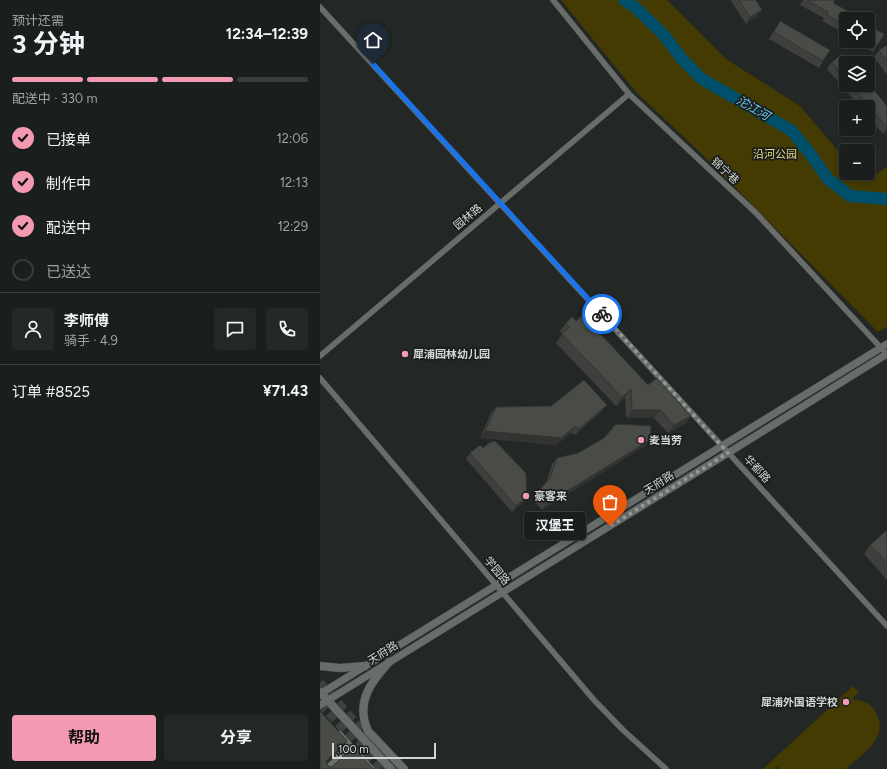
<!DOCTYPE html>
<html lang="zh">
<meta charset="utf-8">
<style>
body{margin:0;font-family:Figtree,"Noto Sans SC",sans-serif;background:#232725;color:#f1f3f6;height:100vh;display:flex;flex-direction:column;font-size:15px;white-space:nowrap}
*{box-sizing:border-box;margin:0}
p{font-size:13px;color:#9fa2a3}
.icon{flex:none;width:22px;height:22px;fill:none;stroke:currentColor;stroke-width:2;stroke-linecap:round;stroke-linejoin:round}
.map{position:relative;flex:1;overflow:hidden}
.drawer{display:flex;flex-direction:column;background:#1a1e1c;width:320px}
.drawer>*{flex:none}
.buttons{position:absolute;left:519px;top:12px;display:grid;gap:8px}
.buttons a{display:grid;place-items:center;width:36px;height:36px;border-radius:4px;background:#1a1e1c;box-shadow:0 2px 6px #0003,0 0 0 1px #383c3b;font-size:20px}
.scale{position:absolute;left:12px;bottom:10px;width:104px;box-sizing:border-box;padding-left:4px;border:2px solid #d3d6d5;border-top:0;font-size:11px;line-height:14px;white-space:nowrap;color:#d3d6d5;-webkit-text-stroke:3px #1a1e1c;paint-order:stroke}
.pin{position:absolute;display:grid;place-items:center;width:34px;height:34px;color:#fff;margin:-41px -17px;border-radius:50% 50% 50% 0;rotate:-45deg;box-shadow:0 0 4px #0007}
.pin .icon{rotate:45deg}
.courier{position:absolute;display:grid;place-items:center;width:40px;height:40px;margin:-20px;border:3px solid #1a73e8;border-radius:50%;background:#fff;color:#222;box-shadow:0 1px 5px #0007}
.bubble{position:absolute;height:28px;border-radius:4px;background:#1a1e1c;box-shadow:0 2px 6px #0003,0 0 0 1px #383c3b;font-size:13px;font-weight:700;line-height:28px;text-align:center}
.summary em{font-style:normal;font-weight:700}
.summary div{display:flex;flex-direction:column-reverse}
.summary{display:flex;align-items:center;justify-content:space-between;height:68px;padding:0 12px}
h1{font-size:26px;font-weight:700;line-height:30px}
.bar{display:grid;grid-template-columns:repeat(4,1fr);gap:6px 4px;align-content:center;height:48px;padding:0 12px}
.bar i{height:5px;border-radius:3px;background:#383c3b}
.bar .selected{background:#f19ab2}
.bar p{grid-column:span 4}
.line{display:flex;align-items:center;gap:10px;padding:0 12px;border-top:1px solid #383c3b}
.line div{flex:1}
.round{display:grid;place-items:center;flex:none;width:42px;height:42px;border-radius:4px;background:#232725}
ol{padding:0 12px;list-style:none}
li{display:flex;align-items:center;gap:12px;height:44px}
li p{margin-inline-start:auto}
li .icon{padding:4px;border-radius:50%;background:#f19ab2;color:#111;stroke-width:4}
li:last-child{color:#9fa2a3}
li i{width:22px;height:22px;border:2px solid #383c3b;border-radius:50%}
.cta{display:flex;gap:8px;margin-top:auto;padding:8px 12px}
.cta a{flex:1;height:46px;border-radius:4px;background:#f19ab2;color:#111;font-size:16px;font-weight:700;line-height:46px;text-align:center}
.cta a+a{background:#232725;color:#f1f3f6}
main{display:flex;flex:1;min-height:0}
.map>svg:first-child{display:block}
.green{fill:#433b01}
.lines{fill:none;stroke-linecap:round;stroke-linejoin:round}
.river{stroke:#01506b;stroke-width:12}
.trunk-tunnel{stroke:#3d4240;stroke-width:9;stroke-dasharray:9 4.5;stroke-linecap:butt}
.minor-casing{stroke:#404442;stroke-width:6}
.tertiary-casing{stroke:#404442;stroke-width:8}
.secondary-casing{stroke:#404442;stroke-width:9}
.minor{stroke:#686d6a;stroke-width:5.5}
.tertiary{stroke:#686d6a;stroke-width:7}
.secondary{stroke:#686d6a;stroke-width:8}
.rail-casing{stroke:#acb0ae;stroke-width:3.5}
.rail{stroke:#1a1e1c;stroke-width:2;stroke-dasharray:6;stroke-linecap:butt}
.wall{fill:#3f403d}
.shaded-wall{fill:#333432}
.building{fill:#494b47;stroke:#333432}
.done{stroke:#959998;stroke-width:4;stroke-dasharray:0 7.2}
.route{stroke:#1a73e8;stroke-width:5}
.poi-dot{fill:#f19ab2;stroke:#1a1e1c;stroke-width:1.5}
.labels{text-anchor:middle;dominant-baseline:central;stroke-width:3.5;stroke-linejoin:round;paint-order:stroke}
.park-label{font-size:11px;fill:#e7d880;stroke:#1a1e1c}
.street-label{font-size:11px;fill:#d3d6d5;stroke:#1a1e1c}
.poi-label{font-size:11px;font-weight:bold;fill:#d3d6d5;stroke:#1a1e1c;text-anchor:start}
.water-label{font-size:12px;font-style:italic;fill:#6ecef9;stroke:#1a1e1c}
</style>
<main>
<section class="drawer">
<div class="summary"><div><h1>3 分钟</h1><p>预计还需</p></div><em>12:34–12:39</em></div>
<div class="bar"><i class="selected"></i><i class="selected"></i><i class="selected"></i><i></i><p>配送中 · 330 m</p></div>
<ol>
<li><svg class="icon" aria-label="check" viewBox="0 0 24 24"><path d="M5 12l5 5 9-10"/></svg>已接单<p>12:06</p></li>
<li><svg class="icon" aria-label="check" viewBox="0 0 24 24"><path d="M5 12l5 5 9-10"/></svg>制作中<p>12:13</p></li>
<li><svg class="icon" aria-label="check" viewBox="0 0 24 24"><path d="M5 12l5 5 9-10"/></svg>配送中<p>12:29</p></li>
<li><i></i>已送达</li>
</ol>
<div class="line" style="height:72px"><a class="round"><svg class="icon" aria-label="person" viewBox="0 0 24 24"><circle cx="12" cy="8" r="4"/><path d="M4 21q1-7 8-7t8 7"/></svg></a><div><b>李师傅</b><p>骑手 · 4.9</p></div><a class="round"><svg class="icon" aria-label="chat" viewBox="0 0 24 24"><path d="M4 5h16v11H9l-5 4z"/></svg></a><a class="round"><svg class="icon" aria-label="phone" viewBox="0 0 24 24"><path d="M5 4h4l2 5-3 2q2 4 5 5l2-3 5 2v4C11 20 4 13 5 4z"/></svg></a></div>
<div class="line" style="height:52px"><div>订单 #8525</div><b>¥71.43</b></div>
<div class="cta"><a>帮助</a><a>分享</a></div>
</section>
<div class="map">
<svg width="567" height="769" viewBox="0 0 567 769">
<rect width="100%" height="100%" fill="#232826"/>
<!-- green -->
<path class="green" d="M 241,0 L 347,0 L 406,59 L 480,106 L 519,152 L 526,156 L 526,173 L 548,172 L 553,176 L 567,167 L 567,327 L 558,332 L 384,156 L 316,92 Z
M 533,686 L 539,692 L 532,699 C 545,701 552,703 558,717 C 567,739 540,756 526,769 L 459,769 L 458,766 L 455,769 L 443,769 Z"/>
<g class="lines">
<!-- river -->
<path class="river" d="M 304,0 L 315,7 L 343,34 L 362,59 L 382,79 L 472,131 L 491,155 L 508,179 L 530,196 L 567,199"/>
<!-- trunk-tunnel -->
<path class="trunk-tunnel" d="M 0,683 L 77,769
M 0,703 L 61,769"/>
<defs>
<path id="minor" d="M 233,0 L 309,94 L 436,213 L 563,350
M 0,7 L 567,626
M 0,356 L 309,94
M 0,378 L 274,700 L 303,730 L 346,769
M 6,769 L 25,751"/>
<path id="tertiary" d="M 0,694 L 567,344
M 0,705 L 408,453 L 567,354"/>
<path id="secondary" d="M 69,662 C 51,682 35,702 48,731 L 84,769
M 0,666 L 20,668 L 45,666
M 0,692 L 71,769
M 19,735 L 50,769"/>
</defs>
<!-- minor casing -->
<use href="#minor" class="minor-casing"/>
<!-- tertiary casing -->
<use href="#tertiary" class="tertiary-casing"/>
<!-- secondary casing -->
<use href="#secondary" class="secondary-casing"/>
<!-- minor -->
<use href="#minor" class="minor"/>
<!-- tertiary -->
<use href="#tertiary" class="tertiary"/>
<!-- secondary -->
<use href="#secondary" class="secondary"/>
<defs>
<path id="rail" d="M 0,733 L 30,769"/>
</defs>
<!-- rail casing -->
<use href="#rail" class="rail-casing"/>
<!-- rail -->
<use href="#rail" class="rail"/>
</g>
<!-- wall -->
<path class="wall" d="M 412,0 L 436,0 L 437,16 L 426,24 L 411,1 Z
M 483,0 L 513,0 L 513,3 L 526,19 L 526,34 L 502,21 L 504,18 L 480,5 Z
M 460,21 L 503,61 L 499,68 L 449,39 Z
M 532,41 L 548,41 L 557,46 L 553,52 Z
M 567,45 L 567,75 L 554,57 L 559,50 Z
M 512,62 L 526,63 L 526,85 L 548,85 L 567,106 L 567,130 L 563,134 L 548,117 L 548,107 L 540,107 L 507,69 Z
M 256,321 L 328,385 L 371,416 L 365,424 L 348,433 L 334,418 L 306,418 L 305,397 L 296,406 L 236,343 L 242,334 L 240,331 L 246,323 Z
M 176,407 L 282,411 L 255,435 L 251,433 L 236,445 L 160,438 L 171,413 Z
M 325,446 L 222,510 L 213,500 L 226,483 L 232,464 L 237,458 L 258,453 Z
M 150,453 L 207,497 L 202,503 L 192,512 L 146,459 Z
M 567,530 L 567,580 L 544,554 L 550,545 Z"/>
<!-- shaded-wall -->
<path class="shaded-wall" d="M 442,10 L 437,16 L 426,24 L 430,17 Z
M 567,127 L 567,130 L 563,134 Z
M 311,389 L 305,397 L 296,406 L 302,397 Z
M 287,405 L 282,411 L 255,435 L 259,429 Z
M 312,410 L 340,410 L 334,418 L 306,418 Z
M 371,416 L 365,424 L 348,433 L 354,425 Z
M 256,426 L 251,433 L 236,445 L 160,438 L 165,431 Z
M 330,440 L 325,446 L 222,510 L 226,504 Z
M 207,497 L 202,503 L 192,512 L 196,506 Z
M 27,741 L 23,747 L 3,766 L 8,759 Z"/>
<!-- building -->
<path class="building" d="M 419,0 L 436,0 L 442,10 L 430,17 Z
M 487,0 L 513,0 L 515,1 L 513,3 L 539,17 L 538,19 L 526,19 L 526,25 L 507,15 L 508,12 Z
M 460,21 L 510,50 L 503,61 L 454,32 Z
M 548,25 L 564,34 L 557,46 L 548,41 Z
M 567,45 L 567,62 L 559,50 Z
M 522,54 L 530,63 L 526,63 L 526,79 L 512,62 Z
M 548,83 L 567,106 L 567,127 L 531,85 L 548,85 Z
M 263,315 L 328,385 L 337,378 L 371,416 L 354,425 L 340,410 L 312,410 L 311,389 L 302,397 L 242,334 L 250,327 L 246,323 L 252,317 L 256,321 Z
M 264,380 L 287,405 L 259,429 L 256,426 L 241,438 L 165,431 L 176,407 L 231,406 Z
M 296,424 L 331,426 L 330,440 L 226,504 L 217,493 L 230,478 L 237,458 L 258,453 L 284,438 Z
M 175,441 L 206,473 L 207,497 L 196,506 L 150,453 L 160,445 L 163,448 L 169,443 Z
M 567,530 L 567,563 L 550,545 Z
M 0,711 L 27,741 L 8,759 L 6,762 L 7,765 L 10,767 L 13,766 L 33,747 L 53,769 L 0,769 Z"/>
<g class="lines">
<!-- done -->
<path class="done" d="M 282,314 L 408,453 L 290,526"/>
<!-- route -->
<path class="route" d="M 53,64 L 282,314"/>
</g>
<!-- markers -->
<g class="poi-dot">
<circle cx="85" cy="354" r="4"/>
<circle cx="321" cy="440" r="4"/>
<circle cx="206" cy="496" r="4"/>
<circle cx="526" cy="702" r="4"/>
</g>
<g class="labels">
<!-- park labels -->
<g class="park-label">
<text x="455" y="154">沿河公园</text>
</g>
<!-- street labels -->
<g class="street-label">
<text transform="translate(405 171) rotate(43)">锦宁巷</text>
<text transform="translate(148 217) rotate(-40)">园林路</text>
<text transform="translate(437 469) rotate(47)">华都路</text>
<text transform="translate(339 483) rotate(-32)">天府路</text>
<text transform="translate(177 571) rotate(50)">学园路</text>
<text transform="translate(63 653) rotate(-32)">天府路</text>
</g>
<!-- poi labels -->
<g class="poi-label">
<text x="93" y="354">犀浦园林幼儿园</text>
<text x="329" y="440">麦当劳</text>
<text x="214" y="496">豪客来</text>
<text x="518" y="702" text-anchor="end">犀浦外国语学校</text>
</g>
<!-- water labels -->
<g class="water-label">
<text transform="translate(433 108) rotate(30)">沱江河</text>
</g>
</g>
</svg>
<div class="buttons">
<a><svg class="icon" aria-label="locate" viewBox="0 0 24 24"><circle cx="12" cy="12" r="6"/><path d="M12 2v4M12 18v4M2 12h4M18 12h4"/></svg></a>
<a><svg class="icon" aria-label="layers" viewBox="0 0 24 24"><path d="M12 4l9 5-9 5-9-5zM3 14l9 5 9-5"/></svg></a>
<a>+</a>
<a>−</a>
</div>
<div class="scale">100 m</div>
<div class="pin" style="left:290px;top:526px;background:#ea580c"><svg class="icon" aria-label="bag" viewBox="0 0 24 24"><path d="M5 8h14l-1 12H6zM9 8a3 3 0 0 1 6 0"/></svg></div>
<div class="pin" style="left:53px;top:64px;background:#1f2937"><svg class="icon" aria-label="home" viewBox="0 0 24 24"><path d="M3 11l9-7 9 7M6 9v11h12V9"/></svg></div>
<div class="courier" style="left:282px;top:314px"><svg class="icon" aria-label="bike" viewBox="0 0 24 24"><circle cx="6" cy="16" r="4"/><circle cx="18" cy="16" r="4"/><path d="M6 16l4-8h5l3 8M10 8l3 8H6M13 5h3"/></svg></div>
<div class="bubble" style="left:204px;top:512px;width:62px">汉堡王</div>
</div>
</main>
